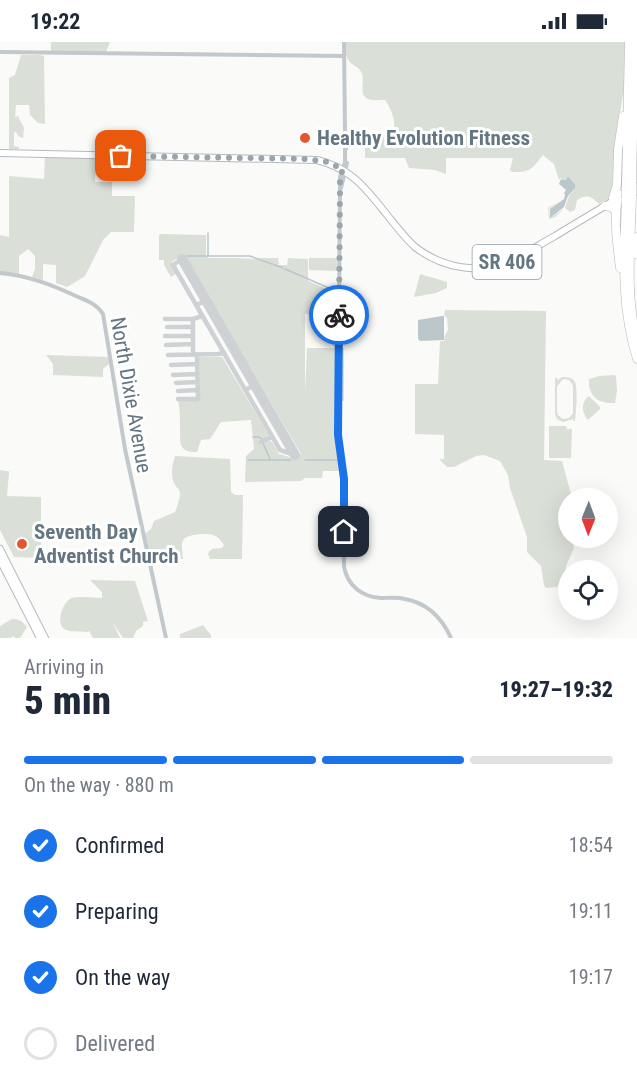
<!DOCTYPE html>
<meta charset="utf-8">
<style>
body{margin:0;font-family:"Roboto Condensed",sans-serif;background:#f6f6f7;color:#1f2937;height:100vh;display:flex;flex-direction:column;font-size:22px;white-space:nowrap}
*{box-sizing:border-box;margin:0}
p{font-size:20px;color:#747a83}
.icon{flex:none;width:33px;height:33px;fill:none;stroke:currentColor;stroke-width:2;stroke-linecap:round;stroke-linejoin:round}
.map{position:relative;height:596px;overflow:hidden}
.side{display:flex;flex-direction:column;background:#fff;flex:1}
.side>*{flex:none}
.needle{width:39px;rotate:181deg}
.controls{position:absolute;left:558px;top:446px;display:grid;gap:12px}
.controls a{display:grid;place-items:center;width:60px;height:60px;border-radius:50%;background:#fff;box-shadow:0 6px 24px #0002;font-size:30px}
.pin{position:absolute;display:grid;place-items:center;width:51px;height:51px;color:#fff;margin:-26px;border-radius:12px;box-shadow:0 3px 9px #0006}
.courier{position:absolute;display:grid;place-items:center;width:60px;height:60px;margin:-30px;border:4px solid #1a73e8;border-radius:50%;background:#fff;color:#222;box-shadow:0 2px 8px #0007}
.summary em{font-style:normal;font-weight:800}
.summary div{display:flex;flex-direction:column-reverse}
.summary{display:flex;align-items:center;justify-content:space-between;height:102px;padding:0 24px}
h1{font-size:39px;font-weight:800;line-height:45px}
.bar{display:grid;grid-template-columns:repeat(4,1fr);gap:9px 6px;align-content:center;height:72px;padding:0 24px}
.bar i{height:8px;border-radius:4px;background:#e0e1e3}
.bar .selected{background:#1a73e8}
.bar p{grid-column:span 4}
ol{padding:0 24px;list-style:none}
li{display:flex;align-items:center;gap:18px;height:66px}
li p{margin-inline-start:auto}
li .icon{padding:6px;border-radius:50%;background:#1a73e8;color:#fff;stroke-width:4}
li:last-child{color:#747a83}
li i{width:33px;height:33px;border:3px solid #e0e1e3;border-radius:50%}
.status{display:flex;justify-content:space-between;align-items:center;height:42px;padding:0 30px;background:#fff;direction:ltr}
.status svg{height:16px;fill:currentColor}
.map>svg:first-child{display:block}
.green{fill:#dadfd7;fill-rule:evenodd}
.water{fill:#bbc7cb}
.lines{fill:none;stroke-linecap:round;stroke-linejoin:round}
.stream{stroke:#bbc7cb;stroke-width:1.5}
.taxiway{stroke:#ced2d4;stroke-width:4.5}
.runway{stroke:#ced2d4;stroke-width:10}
.major-casing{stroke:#b5babe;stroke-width:8}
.highway-casing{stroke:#b4b9bd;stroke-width:9}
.minor{stroke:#c3c8cc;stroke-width:4}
.major{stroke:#fff;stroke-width:6}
.highway{stroke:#fff;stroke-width:8}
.highway-bridge-casing{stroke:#b4b9bd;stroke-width:9;stroke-linecap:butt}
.highway-bridge{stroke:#fff;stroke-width:8}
.done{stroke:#99a4ac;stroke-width:6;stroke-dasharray:0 10.8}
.route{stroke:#1a73e8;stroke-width:8}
.poi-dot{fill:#e4572e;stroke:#fff;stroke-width:2}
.labels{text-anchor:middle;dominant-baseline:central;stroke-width:6;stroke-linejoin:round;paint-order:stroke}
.shield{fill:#fff;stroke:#939fa8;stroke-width:1.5}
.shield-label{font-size:20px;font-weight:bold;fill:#657683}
.poi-label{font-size:21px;font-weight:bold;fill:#657683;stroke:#fff;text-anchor:start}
.street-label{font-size:21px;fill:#657683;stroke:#fff}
</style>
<div class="status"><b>19:22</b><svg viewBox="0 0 49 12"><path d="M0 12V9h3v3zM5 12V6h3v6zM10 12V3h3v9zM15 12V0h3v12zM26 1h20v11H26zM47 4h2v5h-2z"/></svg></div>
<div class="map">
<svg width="637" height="596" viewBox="0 0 637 596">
<rect width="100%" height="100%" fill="#fafaf8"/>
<!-- green -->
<path class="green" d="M 51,0 L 110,0 L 106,10 L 51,9 Z
M 345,0 L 626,0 L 625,40 L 614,110 L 612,152 L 611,155 L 599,162 C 591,154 587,152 577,158 L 575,168 L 570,170 L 565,166 L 555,175 L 549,177 L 549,176 L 548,166 L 559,160 L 549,167 L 550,176 L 565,166 L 569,154 L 575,146 L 575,142 L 568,134 L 566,138 L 561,136 L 559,138 L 554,122 L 543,113 C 532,126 531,131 512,130 L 510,128 L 513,116 L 446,116 L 446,132 L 435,128 L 409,126 L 405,116 L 365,116 L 365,92 C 371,93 380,94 386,93 C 402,90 391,66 385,58 C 379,58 370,59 366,56 C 359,50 365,40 362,32 C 360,25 353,24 349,19 C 345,13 345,7 345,0 Z
M 21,13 L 40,13 L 44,14 L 45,82 L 38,81 L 30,73 L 29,63 L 16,63 L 15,75 L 18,74 L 24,86 L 23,96 L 18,94 L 16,90 L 14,90 L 14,104 L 19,105 L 19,107 L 9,107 L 9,36 L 15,33 Z
M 45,114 L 96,115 L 95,140 L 112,140 L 112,154 L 135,154 L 134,190 L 111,190 L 103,198 L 85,234 L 67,245 L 56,241 L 56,223 L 43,222 L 43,238 L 32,235 L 35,227 L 35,214 L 28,207 L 19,214 L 19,232 L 0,230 L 0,193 L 9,195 L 9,134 L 44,137 Z
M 161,192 L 206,193 L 206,214 L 209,216 L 233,216 L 257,217 L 260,216 L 278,216 L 279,223 L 287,223 L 288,216 L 308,217 L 308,239 L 325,246 L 336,250 L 336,260 L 314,261 L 314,272 L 305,272 L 305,352 L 307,306 L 338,306 L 338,360 L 335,360 L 335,395 L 340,429 L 323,429 L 322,436 L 305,436 L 301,439 L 245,440 L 246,414 L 254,407 L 251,378 L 221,380 L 210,397 L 201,398 L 197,410 C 191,410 186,410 182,405 C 178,399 182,371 178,359 L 200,359 L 199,316 L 200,315 L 222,315 L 269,393 L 267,396 L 260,399 L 261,401 L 270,399 L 273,401 L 279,412 L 293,416 L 301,412 L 184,213 L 173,219 L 171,223 L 176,232 L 171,235 L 164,223 L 164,218 L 159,218 L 159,193 Z
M 309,216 L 337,216 L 337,229 L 309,228 Z
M 420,232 L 447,240 L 447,246 L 436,251 L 414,255 Z
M 445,268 L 546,269 L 544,418 L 562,419 L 572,456 L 568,456 L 568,495 L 572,496 L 574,506 L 566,524 L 564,538 L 557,545 L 546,546 L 544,543 L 541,524 L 527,510 L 527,495 L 510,446 L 508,433 L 500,419 L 484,413 L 476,414 L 454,425 L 447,425 L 439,417 L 444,417 L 444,393 L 415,392 L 415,342 L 438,342 L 440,299 L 444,299 L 445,293 L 448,288 L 447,276 L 444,273 Z
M 340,306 L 344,306 L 344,359 L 339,359 Z
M 46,313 L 108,315 L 110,321 L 103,327 L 103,335 L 53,333 L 53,322 Z
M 615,333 L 616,335 L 617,349 L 615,361 C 598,362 588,354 589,337 L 599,334 Z
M 562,335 C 567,335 572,335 575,340 C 578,346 576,371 575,379 L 573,379 L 573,377 L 563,380 L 557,377 L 555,372 L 555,336 L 557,336 L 558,338 ZM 566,337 L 570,339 L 573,344 L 573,371 L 569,376 L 563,377 L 558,373 L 557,369 L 557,345 L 562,338 Z
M 589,354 L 600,365 L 600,367 L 588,378 C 582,370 580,361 589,354 Z
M 549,384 L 566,384 L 567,387 L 572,387 L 571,416 L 549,416 Z
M 175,414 L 230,417 L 231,450 L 235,453 L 243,453 L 242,517 L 210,517 L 208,512 C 211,505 216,507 222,506 L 224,503 C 221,499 218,494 213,493 C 207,491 188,492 184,497 C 180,501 183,512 183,517 L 151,516 L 145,492 L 151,487 L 154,479 L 175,470 C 177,465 180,457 180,451 C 179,445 178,448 175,443 C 170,434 172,423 175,414 Z
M 0,428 L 11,430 L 9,430 L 7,454 L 41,455 L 41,516 L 14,515 L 0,488 Z
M 90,538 L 135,539 L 148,579 L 143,580 L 143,584 L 136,589 L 133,596 L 123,596 L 113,581 L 120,596 L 93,596 L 89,589 L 87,590 C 81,589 68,591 63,586 C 56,579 63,559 72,556 C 79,554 94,556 102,556 L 102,550 Z
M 12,577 C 20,577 22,579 27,585 L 20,596 L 15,596 L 14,594 L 10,596 L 0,596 L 0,584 Z
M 203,583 L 211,593 L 211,596 L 180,596 L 180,592 Z"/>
<!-- water -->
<path class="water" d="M 568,134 L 575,142 L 575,146 L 568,154 L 564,165 L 550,176 L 550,167 L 564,157 L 565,153 L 564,151 L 566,148 L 559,142 L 561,137 L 566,138 Z
M 442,274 L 444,274 L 444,298 L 420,299 L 418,297 L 418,278 Z"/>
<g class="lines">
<!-- stream -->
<path class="stream" d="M 208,191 L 208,214 L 250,214 L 283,226
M 187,214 L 207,214
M 285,227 L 336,249
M 253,395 L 259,395 L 262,397
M 263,401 L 270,417
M 248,418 L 291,418
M 305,418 L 337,418"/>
<!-- taxiway -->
<path class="taxiway" d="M 182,217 L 173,223 L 280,408 L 295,413
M 197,263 L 206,258
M 165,277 L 193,277 L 202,274
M 193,277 L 193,312
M 167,285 L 193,285
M 165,294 L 193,294
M 166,303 L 193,302
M 168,313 L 218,312 L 224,311
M 171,323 L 197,322
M 173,333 L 197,332
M 176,341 L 197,340
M 245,348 L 255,343
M 178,349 L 198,348
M 178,357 L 198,357 L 197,312
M 261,400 L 272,395"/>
<!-- runway -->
<path class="runway" d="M 182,217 L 295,413"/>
<defs>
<path id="major" d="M 0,111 L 317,118 C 353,127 366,147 388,174 C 396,184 405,196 415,205 C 442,226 479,233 511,219 C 526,212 540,202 555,194 C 576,181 597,169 618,156
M 0,507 L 45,596
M 0,518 L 40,596"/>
<path id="highway" d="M 632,140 L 635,0
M 626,144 L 629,0
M 619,152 C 613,175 617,202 620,226
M 632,154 C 631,201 625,251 637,298
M 613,156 L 617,143 L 618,107 L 623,74
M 626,157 C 624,213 620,263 637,317
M 605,164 L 611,165 L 616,170
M 635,212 L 637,195"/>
</defs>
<!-- major casing -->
<use href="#major" class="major-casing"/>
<!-- highway casing -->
<use href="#highway" class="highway-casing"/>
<!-- minor -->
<path class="minor" d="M 344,0 L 345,91 L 346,107
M 0,10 L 344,14
M 345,105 L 345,120 L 340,135 L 340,144 L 338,393 L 344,437 L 344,525 C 348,544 362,555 381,556 C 389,556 397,555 405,557 C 427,561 442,576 451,596
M 341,146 L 347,121
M 0,231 C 29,234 50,242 76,254 C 87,259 97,262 103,272 L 125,407 L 166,596"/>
<!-- major -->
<use href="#major" class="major"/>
<!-- highway -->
<use href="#highway" class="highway"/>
<defs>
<path id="highway-bridge" d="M 632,154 L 632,140
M 626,157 L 626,144"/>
</defs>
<!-- highway-bridge casing -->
<use href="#highway-bridge" class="highway-bridge-casing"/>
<!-- highway-bridge -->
<use href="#highway-bridge" class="highway-bridge"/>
</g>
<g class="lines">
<!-- done -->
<path class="done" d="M 121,114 L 308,117 L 327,120 L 343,127 L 340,135 L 340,144 L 339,273"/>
<!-- route -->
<path class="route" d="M 339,273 L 338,393 L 344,437 L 344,490"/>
</g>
<!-- markers -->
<g class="poi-dot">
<circle cx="305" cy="96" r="6"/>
<circle cx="22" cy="502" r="6"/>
</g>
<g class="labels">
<!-- shield labels -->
<rect class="shield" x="472.5" y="203" width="69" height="34" rx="4.5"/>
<g class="shield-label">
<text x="507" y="220">SR 406</text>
</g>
<!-- poi labels -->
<g class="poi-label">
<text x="317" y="96">Healthy Evolution Fitness</text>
<text x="34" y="490">Seventh Day<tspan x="34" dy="24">Adventist Church</tspan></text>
</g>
<!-- street labels -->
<g class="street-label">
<text transform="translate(131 353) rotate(80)">North Dixie Avenue</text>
</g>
</g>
</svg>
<div class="controls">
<a><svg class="needle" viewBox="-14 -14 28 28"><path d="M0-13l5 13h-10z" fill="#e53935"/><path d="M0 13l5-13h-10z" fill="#747a83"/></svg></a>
<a><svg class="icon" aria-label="locate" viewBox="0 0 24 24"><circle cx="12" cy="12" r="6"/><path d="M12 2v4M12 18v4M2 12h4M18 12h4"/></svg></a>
</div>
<div class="pin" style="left:121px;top:114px;background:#ea580c"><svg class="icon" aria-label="bag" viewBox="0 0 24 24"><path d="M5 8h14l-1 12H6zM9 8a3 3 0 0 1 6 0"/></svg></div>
<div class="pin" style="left:344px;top:490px;background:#1f2937"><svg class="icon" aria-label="home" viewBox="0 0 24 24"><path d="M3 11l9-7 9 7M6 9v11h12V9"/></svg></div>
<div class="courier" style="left:339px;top:273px"><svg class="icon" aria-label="bike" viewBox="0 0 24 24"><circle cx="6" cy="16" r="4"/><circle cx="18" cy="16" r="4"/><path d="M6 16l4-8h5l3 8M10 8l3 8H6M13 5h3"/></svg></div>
</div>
<section class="side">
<div class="summary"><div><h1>5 min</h1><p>Arriving in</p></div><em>19:27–19:32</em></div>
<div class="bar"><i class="selected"></i><i class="selected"></i><i class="selected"></i><i></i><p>On the way · 880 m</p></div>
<ol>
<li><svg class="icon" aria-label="check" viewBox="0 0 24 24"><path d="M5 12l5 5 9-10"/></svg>Confirmed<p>18:54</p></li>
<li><svg class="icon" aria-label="check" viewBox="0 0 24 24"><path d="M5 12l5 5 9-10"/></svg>Preparing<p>19:11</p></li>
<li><svg class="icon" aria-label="check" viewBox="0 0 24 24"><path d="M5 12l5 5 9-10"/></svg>On the way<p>19:17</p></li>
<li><i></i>Delivered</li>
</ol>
</section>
